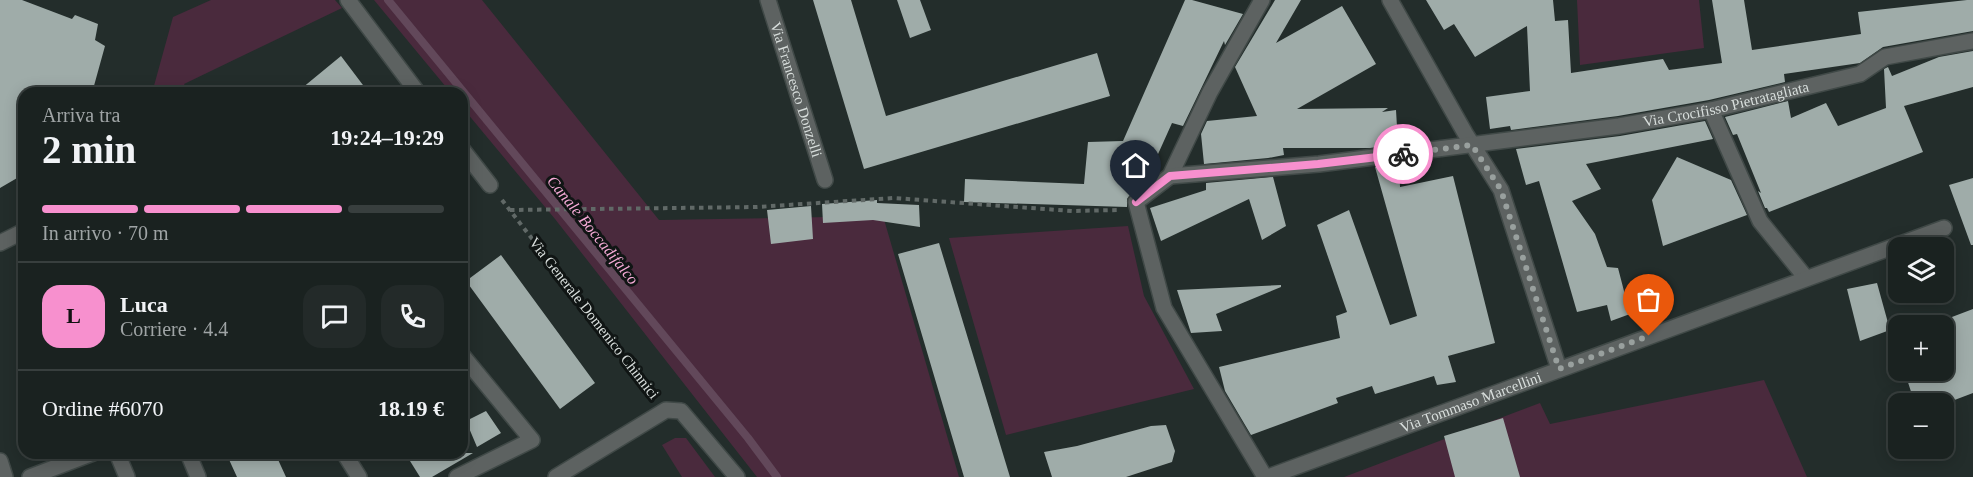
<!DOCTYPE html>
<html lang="it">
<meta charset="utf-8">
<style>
body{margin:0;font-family:Georgia,serif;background:#232a29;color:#f1f3f6;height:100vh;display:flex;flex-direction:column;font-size:22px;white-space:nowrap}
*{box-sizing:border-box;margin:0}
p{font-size:20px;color:#9fa4a5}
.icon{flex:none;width:33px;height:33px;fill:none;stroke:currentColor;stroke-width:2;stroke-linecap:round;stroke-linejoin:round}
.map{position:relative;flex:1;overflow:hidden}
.details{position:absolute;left:18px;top:87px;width:450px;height:372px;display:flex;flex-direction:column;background:#1a2220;border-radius:18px;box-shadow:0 3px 15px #0003,0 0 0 2px #383f3e}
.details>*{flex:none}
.tools{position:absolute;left:1888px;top:237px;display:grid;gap:12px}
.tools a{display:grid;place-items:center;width:66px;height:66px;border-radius:12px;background:#1a2220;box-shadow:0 3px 15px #0003,0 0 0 2px #383f3e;font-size:30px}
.pin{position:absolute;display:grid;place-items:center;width:51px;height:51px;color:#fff;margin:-62px -26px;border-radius:50% 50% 50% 0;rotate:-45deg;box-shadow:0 0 6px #0007}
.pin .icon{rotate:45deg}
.courier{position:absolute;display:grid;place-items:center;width:60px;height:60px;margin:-30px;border:4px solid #f790ce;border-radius:50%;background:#fff;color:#222;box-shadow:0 2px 8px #0007}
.summary em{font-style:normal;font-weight:600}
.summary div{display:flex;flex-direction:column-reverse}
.summary{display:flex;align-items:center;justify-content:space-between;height:102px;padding:0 24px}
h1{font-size:39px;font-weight:600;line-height:45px}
.bar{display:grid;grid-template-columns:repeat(4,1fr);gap:9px 6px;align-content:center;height:72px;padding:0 24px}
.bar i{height:8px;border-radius:4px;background:#383f3e}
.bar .on{background:#f790ce}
.bar p{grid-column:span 4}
.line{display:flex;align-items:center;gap:15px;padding:0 24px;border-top:2px solid #383f3e}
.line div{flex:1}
.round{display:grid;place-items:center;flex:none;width:63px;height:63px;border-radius:18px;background:#232a29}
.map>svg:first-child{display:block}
.green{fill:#4a2a3d}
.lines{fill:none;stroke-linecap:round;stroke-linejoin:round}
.stream{stroke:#62485a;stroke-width:8}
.building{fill:#9faca9}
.minor-casing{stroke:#404947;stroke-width:18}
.path{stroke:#616967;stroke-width:4;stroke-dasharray:4.5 4.5;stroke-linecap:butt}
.minor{stroke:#5d6261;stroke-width:15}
.done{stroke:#99a09e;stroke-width:6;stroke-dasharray:0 10.8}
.route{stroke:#f790ce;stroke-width:8}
.labels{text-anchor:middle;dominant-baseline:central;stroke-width:6;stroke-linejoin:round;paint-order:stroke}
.street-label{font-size:15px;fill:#d8dedc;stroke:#101514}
.water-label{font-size:16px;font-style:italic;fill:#f5aad6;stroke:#101514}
</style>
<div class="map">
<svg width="1973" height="477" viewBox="0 0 1973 477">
<rect width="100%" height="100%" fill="#232d2b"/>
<!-- green -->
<path class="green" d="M 211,0 L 335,0 L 342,8 L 184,84 L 189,93 L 152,93 L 173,17 Z
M 374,0 L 482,0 L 659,220 L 883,216 L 959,477 L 757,477 L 555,219 L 462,107 L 462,93 L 451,93 Z
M 1577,0 L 1699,0 L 1704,48 L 1580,65 Z
M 1128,226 L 1144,296 L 1194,389 L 1006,435 L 949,238 Z
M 1764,380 L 1807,477 L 1344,477 L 1540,403 L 1550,424 Z
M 675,438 L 686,438 L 715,477 L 682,477 L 662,445 Z"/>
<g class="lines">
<!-- stream -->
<path class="stream" d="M 388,0 L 748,438 L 777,477"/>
</g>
<!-- building -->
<path class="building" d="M 0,0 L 22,0 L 72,19 L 75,15 L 98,24 L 95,40 L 105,46 L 92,93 L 24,93 L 24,174 L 0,188 Z
M 813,0 L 851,0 L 886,116 L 1097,53 L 1110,96 L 864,169 Z
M 897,0 L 920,0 L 931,30 L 910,38 Z
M 1185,0 L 1192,0 L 1243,14 L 1225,45 L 1224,41 L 1183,126 L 1172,123 L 1145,183 L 1130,195 L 1127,199 L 1127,207 L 964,202 L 965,179 L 1084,184 L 1088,142 L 1123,141 Z
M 1275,0 L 1301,0 L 1276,43 L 1342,6 L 1376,64 L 1297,109 L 1388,108 L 1382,112 L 1396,110 L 1398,144 L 1370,148 L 1283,148 L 1284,155 L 1268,158 L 1204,164 L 1201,134 L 1207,121 L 1257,116 L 1235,67 Z
M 1426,0 L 1553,0 L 1555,21 L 1568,20 L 1571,73 L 1663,59 L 1669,70 L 1722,63 L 1712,0 L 1744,0 L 1752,50 L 1861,34 L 1858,12 L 1967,0 L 1973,0 L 1973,31 L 1883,47 L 1860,63 L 1784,74 L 1785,82 L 1709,100 L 1618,116 L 1511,130 L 1510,126 L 1490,129 L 1486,97 L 1530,91 L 1527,26 L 1475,57 L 1454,24 L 1444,30 Z
M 1973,51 L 1973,87 L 1904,106 L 1923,152 L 1769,212 L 1767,208 L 1765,208 L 1758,191 L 1761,193 L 1737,134 L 1733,135 L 1725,117 L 1788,101 L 1791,118 L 1826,103 L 1838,126 L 1886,108 L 1884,69 L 1888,67 L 1892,76 L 1939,57 Z
M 341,56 L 369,93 L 296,93 Z
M 1705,121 L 1713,139 L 1586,164 L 1601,189 L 1572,201 L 1595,234 L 1607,267 L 1618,268 L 1630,314 L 1611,321 L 1607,305 L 1577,312 L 1539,181 L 1526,185 L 1516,149 L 1620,136 Z
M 1677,157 L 1731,180 L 1747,215 L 1663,246 L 1652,200 Z
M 1399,164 L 1400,187 L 1453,176 L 1495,343 L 1448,356 L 1456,382 L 1437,385 L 1434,376 L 1375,394 L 1372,386 L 1336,398 L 1338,403 L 1251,435 L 1225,391 L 1219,367 L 1340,338 L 1336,316 L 1347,312 L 1317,225 L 1349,210 L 1390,325 L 1417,316 L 1375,167 Z
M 1273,177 L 1286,226 L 1262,240 L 1249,199 L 1161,241 L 1150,208 L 1206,190 L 1206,183 Z
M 1973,178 L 1973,245 L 1971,245 L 1949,185 Z
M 877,200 L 877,203 L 919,205 L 920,227 L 873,220 L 823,223 L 822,204 Z
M 811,206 L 813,239 L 771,244 L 767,210 Z
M 939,243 L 1010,477 L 964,477 L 898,254 Z
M 501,255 L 595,383 L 560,409 L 466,281 Z
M 1877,283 L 1890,330 L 1860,341 L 1847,289 Z
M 1281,285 L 1281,287 L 1216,314 L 1222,331 L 1191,333 L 1177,290 Z
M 1973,309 L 1973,393 L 1944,404 L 1915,404 L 1904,370 L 1944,370 L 1944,320 Z
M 486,411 L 501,433 L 477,447 L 466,421 Z
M 1503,418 L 1520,477 L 1455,477 L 1444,436 Z
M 1166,425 L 1175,451 L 1172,462 L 1126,477 L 1052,477 L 1044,452 L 1077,446 L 1151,426 Z
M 226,453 L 275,453 L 286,477 L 237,477 Z
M 405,453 L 473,453 L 432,477 L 420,477 Z"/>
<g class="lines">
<defs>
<g id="minor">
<path d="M 348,0 L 418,93"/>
<path id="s1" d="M 768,0 L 825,180"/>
<path d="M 1262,0 L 1210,92 L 1170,176 L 1136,202 L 1164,308 L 1265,477"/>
<path d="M 1390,0 L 1465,133 L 1501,190 L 1559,369"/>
<path d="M 1711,110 L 1760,221 L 1806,278"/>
<path d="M 462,149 L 490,185"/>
<path id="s2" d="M 1170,176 L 1319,164 L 1619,126 L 1711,110 L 1860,74 L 1885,57 L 1973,41"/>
<path d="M 0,243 L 24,231"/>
<path d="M 117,453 L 127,477"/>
<path d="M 188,453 L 198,477"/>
<path d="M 344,453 L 359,477"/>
<path d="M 0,461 L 5,477"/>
<path d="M 30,477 L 93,453"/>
<path d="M 457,477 L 532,440 L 462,355"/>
<path d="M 556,477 L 666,410 L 681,411 L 737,477"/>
<path id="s3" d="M 1268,477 L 1944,228"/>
</g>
</defs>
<!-- minor casing -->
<use href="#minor" class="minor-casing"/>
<!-- path -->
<path class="path" d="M 502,200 L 654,396
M 510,210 L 757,207 L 894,198 L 1072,211 L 1118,210"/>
<!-- minor -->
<use href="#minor" class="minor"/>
</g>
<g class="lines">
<!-- done -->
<path class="done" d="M 1403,154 L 1472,145 L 1501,190 L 1559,369 L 1649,336"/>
<!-- route -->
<path class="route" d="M 1136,202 L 1170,176 L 1318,164 L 1403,154"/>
</g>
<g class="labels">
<!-- street labels -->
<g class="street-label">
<text stroke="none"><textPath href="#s1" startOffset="94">Via Francesco Donzelli</textPath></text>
<text stroke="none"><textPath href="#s2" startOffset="561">Via Crocifisso Pietratagliata</textPath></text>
<text transform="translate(594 318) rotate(52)">Via Generale Domenico Chinnici</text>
<text stroke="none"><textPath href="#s3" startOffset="216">Via Tommaso Marcellini</textPath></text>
</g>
<!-- water labels -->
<g class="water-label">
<text transform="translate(593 230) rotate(51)">Canale Boccadifalco</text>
</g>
</g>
</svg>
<div class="tools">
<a><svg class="icon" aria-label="layers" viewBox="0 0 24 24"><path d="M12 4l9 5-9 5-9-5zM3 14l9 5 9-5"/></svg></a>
<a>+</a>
<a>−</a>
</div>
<div class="pin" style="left:1649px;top:336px;background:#ea580c"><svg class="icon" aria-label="bag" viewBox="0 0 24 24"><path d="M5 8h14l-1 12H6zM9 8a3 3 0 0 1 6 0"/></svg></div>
<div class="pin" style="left:1136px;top:202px;background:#1f2937"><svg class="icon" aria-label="home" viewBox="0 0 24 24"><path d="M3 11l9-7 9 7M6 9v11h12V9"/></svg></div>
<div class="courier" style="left:1403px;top:154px"><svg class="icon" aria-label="bike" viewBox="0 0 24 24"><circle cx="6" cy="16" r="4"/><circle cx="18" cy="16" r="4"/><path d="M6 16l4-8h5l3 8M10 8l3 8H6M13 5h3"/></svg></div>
<section class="details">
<div class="summary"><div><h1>2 min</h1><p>Arriva tra</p></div><em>19:24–19:29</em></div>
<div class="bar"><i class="on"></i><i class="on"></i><i class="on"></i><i></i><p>In arrivo · 70 m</p></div>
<div class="line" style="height:108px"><b class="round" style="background:#f790ce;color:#111">L</b><div><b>Luca</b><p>Corriere · 4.4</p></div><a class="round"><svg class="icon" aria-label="chat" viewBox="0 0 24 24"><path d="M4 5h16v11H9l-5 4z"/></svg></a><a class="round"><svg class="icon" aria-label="phone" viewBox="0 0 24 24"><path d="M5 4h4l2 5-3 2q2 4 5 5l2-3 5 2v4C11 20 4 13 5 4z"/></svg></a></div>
<div class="line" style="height:78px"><div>Ordine #6070</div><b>18.19 €</b></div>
</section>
</div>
